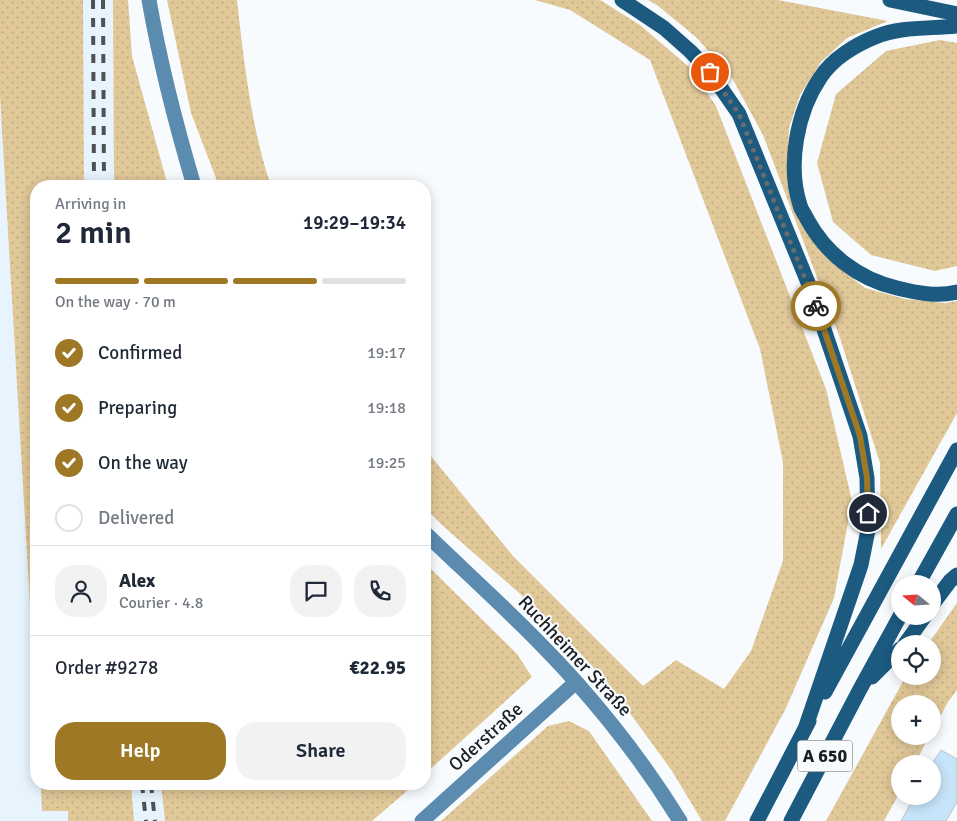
<!DOCTYPE html>
<meta charset="utf-8">
<style>
body{margin:0;font-family:Signika,sans-serif;background:#f2f2f3;color:#1f2937;height:100vh;display:flex;flex-direction:column;font-size:19px;white-space:nowrap}
*{box-sizing:border-box;margin:0}
p{font-size:16px;color:#747a83}
.icon{flex:none;width:28px;height:28px;fill:none;stroke:currentColor;stroke-width:2;stroke-linecap:round;stroke-linejoin:round}
.map{position:relative;flex:1;overflow:hidden}
.details{position:absolute;left:30px;top:180px;width:401px;height:610px;display:flex;flex-direction:column;background:#fff;border-radius:20px;box-shadow:0 2px 12px #0003}
.details>*{flex:none}
.needle{width:32px;rotate:288deg}
.controls{position:absolute;left:891px;top:575px;display:grid;gap:10px}
.controls a{display:grid;place-items:center;width:50px;height:50px;border-radius:50%;background:#fff;box-shadow:0 2px 12px #0003;font-size:25px}
.pin{position:absolute;display:grid;place-items:center;width:42px;height:42px;color:#fff;margin:-21px;border:2px solid #fff;border-radius:50%;box-shadow:0 1px 5px #0007}
.courier{position:absolute;display:grid;place-items:center;width:50px;height:50px;margin:-25px;border:4px solid #9e7825;border-radius:50%;background:#fff;color:#222;box-shadow:0 1px 6px #0007}
.head em{font-style:normal;font-weight:600}
.head div{display:flex;flex-direction:column-reverse}
.head{display:flex;align-items:center;justify-content:space-between;height:85px;padding:0 25px}
h1{font-size:32px;font-weight:600;line-height:38px}
.bar{display:grid;grid-template-columns:repeat(4,1fr);gap:8px 5px;align-content:center;height:60px;padding:0 25px}
.bar i{height:6px;border-radius:4px;background:#e0e1e3}
.bar .selected{background:#9e7825}
.bar p{grid-column:span 4}
.line{display:flex;align-items:center;gap:12px;padding:0 25px;border-top:1px solid #e0e1e3}
.line div{flex:1}
.round{display:grid;place-items:center;flex:none;width:52px;height:52px;border-radius:20px;background:#f2f2f3}
ol{padding:0 25px;list-style:none}
li{display:flex;align-items:center;gap:15px;height:55px}
li p{margin-inline-start:auto}
li .icon{padding:5px;border-radius:50%;background:#9e7825;color:#fff;stroke-width:4}
li:last-child{color:#747a83}
li i{width:28px;height:28px;border:2px solid #e0e1e3;border-radius:50%}
.primary-button{display:flex;gap:10px;margin-top:auto;padding:10px 25px}
.primary-button a{flex:1;height:58px;border-radius:20px;background:#9e7825;color:#fff;font-size:20px;font-weight:600;line-height:58px;text-align:center}
.primary-button a+a{background:#f2f2f3;color:#1f2937}
.map>svg:first-child{display:block}
.built{fill:#e7f4fe}
.green{fill:url(#green-dots)}
.building{fill:#c6e4fa;stroke:#b8c2c8}
.lines{fill:none;stroke-linecap:round;stroke-linejoin:round}
.secondary{stroke:#5b8caf;stroke-width:15}
.highway{stroke:#1c5a80;stroke-width:15}
.rail{stroke:#4e5255;stroke-width:4;stroke-dasharray:9 9;stroke-linecap:butt}
.done{stroke:#696c6f;stroke-width:5;stroke-dasharray:0 9}
.route{stroke:#9e7825;stroke-width:6}
.labels{text-anchor:middle;dominant-baseline:central;stroke-width:4;stroke-linejoin:round;paint-order:stroke}
.shield{fill:#f7fbfe;stroke:#5e6164;stroke-width:1}
.shield-label{font-size:18px;font-weight:bold;fill:#1c1f22}
.street-label{font-size:19px;fill:#1c1f22;stroke:#f7fbfe}
</style>
<div class="map">
<svg width="957" height="821" viewBox="0 0 957 821">
<defs>
<pattern id="green-dots" width="8" height="8" patternUnits="userSpaceOnUse" patternTransform="scale(1.25)"><rect width="8" height="8" fill="#e1c898"/><path d="M2 2h.1M6 6h.1" fill="none" stroke="#c0ab83" stroke-width="1.8" stroke-linecap="round"/></pattern>
</defs>
<rect width="100%" height="100%" fill="#f7fbfe"/>
<!-- built -->
<path class="built" d="M 83,0 L 113,0 L 114,186 L 84,186 Z
M 0,96 L 36,707 L 36,784 L 41,784 L 43,811 L 68,811 L 68,821 L 0,821 Z
M 131,784 L 161,784 L 165,821 L 134,821 Z"/>
<!-- green -->
<path class="green" d="M 0,0 L 83,0 L 84,186 L 36,186 L 36,707 L 0,96 Z
M 113,0 L 128,0 L 132,56 L 168,186 L 114,186 Z
M 167,0 L 237,0 C 244,62 251,127 271,186 L 219,186 L 191,113 Z
M 535,0 L 600,0 L 640,25 L 689,67 L 716,106 L 826,389 L 852,501 L 834,598 L 786,708 L 725,821 L 702,821 L 672,771 L 608,683 L 545,616 L 443,526 L 425,508 L 425,449 L 513,556 L 643,686 L 676,660 L 724,689 L 751,651 L 783,561 L 783,462 L 760,349 L 650,60 L 570,10 Z
M 648,0 L 778,0 L 888,21 L 847,38 L 821,62 L 800,95 L 789,128 L 787,169 L 815,243 L 838,267 L 865,288 L 905,299 L 945,303 L 957,301 L 957,413 L 881,549 L 880,463 L 840,338 L 763,135 L 732,78 L 697,38 L 657,5 Z
M 940,40 L 957,43 L 957,266 L 935,271 L 871,255 L 833,222 L 817,163 L 836,94 L 886,51 Z
M 425,563 L 517,654 L 532,677 L 425,774 Z
M 957,603 L 957,690 L 948,702 L 933,730 L 932,704 L 900,704 L 900,736 L 929,736 L 915,764 L 900,764 L 900,792 L 884,821 L 826,821 L 906,676 L 932,676 L 932,644 L 928,644 Z
M 569,721 L 589,731 L 652,821 L 441,821 L 548,726 Z
M 41,784 L 131,784 L 134,821 L 68,821 L 68,811 L 42,811 Z
M 161,784 L 415,784 L 372,821 L 165,821 Z"/>
<!-- building -->
<path class="building" d="M 941,750 L 957,759 L 957,802 L 946,821 L 901,821 L 915,796 L 932,796 L 932,764 Z"/>
<g class="lines">
<!-- secondary -->
<path class="secondary" d="M 149,0 C 160,63 176,125 194,186
M 425,533 C 476,582 530,630 577,683 C 615,726 650,772 680,821
M 422,821 L 576,682"/>
<!-- highway -->
<path class="highway" d="M 622,0 L 664,28 L 690,51 L 710,72 L 739,114 L 809,285 L 860,436 L 867,478 L 868,530 L 861,565 L 805,729
M 890,0 L 957,14
M 957,26 C 930,29 901,26 875,37 C 855,45 832,59 820,78 C 797,112 787,165 800,205 C 801,210 805,214 807,219 C 826,254 858,279 897,288 C 917,293 937,297 957,292
M 918,584 L 957,514
M 932,605 L 950,581 L 957,575
M 905,644 L 925,616
M 872,677 L 900,649
M 825,692 L 957,450
M 757,821 L 809,721
M 791,821 L 859,691 L 900,616"/>
<!-- rail -->
<path class="rail" d="M 93,0 L 94,186
M 103,0 L 104,186
M 142,784 L 146,821
M 151,784 L 155,821"/>
</g>
<g class="lines">
<!-- done -->
<path class="done" d="M 710,72 L 739,114 L 816,306"/>
<!-- route -->
<path class="route" d="M 816,306 L 860,436 L 867,478 L 868,513"/>
</g>
<g class="labels">
<!-- shield labels -->
<rect class="shield" x="797.5" y="740.5" width="55" height="31" rx="4"/>
<g class="shield-label">
<text x="825" y="756">A 650</text>
</g>
<!-- street labels -->
<g class="street-label">
<text transform="translate(575 656) rotate(47)">Ruchheimer Straße</text>
<text transform="translate(486 737) rotate(-42)">Oderstraße</text>
</g>
</g>
</svg>
<div class="controls">
<a><svg class="needle" viewBox="-14 -14 28 28"><path d="M0-13l5 13h-10z" fill="#e53935"/><path d="M0 13l5-13h-10z" fill="#747a83"/></svg></a>
<a><svg class="icon" aria-label="locate" viewBox="0 0 24 24"><circle cx="12" cy="12" r="6"/><path d="M12 2v4M12 18v4M2 12h4M18 12h4"/></svg></a>
<a>+</a>
<a>−</a>
</div>
<div class="pin" style="left:710px;top:72px;background:#ea580c"><svg class="icon" aria-label="bag" viewBox="0 0 24 24"><path d="M5 8h14l-1 12H6zM9 8a3 3 0 0 1 6 0"/></svg></div>
<div class="pin" style="left:868px;top:513px;background:#1f2937"><svg class="icon" aria-label="home" viewBox="0 0 24 24"><path d="M3 11l9-7 9 7M6 9v11h12V9"/></svg></div>
<div class="courier" style="left:816px;top:306px"><svg class="icon" aria-label="bike" viewBox="0 0 24 24"><circle cx="6" cy="16" r="4"/><circle cx="18" cy="16" r="4"/><path d="M6 16l4-8h5l3 8M10 8l3 8H6M13 5h3"/></svg></div>
<section class="details">
<div class="head"><div><h1>2 min</h1><p>Arriving in</p></div><em>19:29–19:34</em></div>
<div class="bar"><i class="selected"></i><i class="selected"></i><i class="selected"></i><i></i><p>On the way · 70 m</p></div>
<ol>
<li><svg class="icon" aria-label="check" viewBox="0 0 24 24"><path d="M5 12l5 5 9-10"/></svg>Confirmed<p>19:17</p></li>
<li><svg class="icon" aria-label="check" viewBox="0 0 24 24"><path d="M5 12l5 5 9-10"/></svg>Preparing<p>19:18</p></li>
<li><svg class="icon" aria-label="check" viewBox="0 0 24 24"><path d="M5 12l5 5 9-10"/></svg>On the way<p>19:25</p></li>
<li><i></i>Delivered</li>
</ol>
<div class="line" style="height:90px"><a class="round"><svg class="icon" aria-label="person" viewBox="0 0 24 24"><circle cx="12" cy="8" r="4"/><path d="M4 21q1-7 8-7t8 7"/></svg></a><div><b>Alex</b><p>Courier · 4.8</p></div><a class="round"><svg class="icon" aria-label="chat" viewBox="0 0 24 24"><path d="M4 5h16v11H9l-5 4z"/></svg></a><a class="round"><svg class="icon" aria-label="phone" viewBox="0 0 24 24"><path d="M5 4h4l2 5-3 2q2 4 5 5l2-3 5 2v4C11 20 4 13 5 4z"/></svg></a></div>
<div class="line" style="height:65px"><div>Order #9278</div><b>€22.95</b></div>
<div class="primary-button"><a>Help</a><a>Share</a></div>
</section>
</div>
